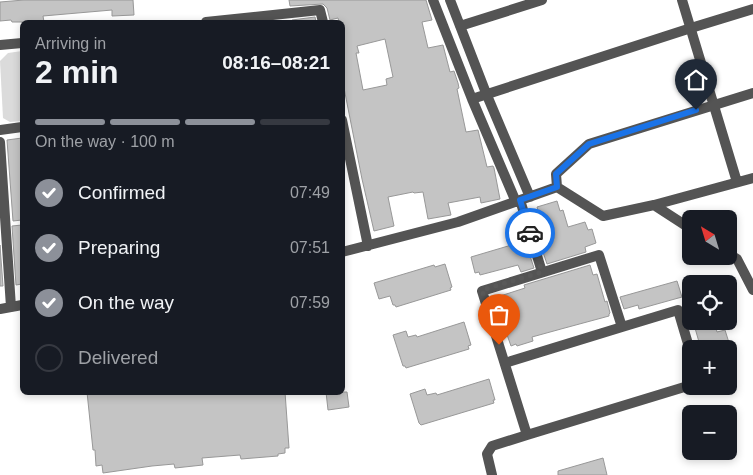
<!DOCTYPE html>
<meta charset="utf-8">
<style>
body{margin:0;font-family:Helvetica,sans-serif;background:#242831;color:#f1f3f6;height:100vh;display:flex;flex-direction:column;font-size:19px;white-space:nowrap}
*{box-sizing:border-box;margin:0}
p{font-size:16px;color:#9ea1a6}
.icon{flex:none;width:28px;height:28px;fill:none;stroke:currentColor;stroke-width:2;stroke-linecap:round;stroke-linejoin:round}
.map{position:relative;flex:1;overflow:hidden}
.sheet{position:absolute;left:20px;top:20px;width:325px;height:375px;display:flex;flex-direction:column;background:#171b24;border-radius:8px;box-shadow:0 2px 8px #0003}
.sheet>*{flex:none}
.needle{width:32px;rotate:322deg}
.tools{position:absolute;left:682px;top:210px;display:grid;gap:10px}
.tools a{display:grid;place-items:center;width:55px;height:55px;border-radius:8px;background:#171b24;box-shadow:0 2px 8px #0003;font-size:25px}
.pin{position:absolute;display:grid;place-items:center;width:42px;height:42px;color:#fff;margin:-51px -21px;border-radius:50% 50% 50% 0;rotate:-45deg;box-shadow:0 0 5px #0007}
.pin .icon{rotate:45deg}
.courier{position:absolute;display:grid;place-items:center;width:50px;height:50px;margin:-25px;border:4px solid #1a73e8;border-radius:50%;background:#fff;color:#222;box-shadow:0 1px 6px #0007}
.head em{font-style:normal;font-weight:700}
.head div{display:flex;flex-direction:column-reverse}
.head{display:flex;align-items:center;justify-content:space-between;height:85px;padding:0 15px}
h1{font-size:32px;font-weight:700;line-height:38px}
.bar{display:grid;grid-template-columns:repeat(4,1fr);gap:8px 5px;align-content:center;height:60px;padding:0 15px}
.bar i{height:6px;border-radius:4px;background:#363941}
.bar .active{background:#8c9099}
.bar p{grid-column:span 4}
ol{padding:0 15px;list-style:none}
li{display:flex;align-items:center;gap:15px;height:55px}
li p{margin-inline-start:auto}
li .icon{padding:5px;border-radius:50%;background:#8c9099;color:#fff;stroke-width:4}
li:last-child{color:#9ea1a6}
li i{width:28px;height:28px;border:2px solid #363941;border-radius:50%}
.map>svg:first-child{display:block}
.green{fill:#dbdbdb}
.building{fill:#c4c4c4;stroke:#989898;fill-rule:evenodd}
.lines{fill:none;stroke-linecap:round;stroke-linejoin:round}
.minor{stroke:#545454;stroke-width:10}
.done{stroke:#595959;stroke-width:5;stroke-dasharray:0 9}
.route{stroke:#1a73e8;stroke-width:6}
</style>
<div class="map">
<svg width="753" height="475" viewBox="0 0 753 475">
<rect width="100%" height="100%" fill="#fff"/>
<!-- green -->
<path class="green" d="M 22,51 L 22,121 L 10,122 L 3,118 L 0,61 L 8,53 Z"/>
<!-- building -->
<path class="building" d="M 24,0 L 133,0 L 134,15 L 112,16 L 112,10 L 43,16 L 44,22 L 12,22 L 11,20 L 0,21 L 0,2 Z
M 289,0 L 426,0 L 432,20 L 422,22 L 428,48 L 443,45 L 450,72 L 454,71 L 458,83 L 459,88 L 457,89 L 466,132 L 478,130 L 487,167 L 493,166 L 494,168 L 500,199 L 481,203 L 480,197 L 448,203 L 451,215 L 428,219 L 423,192 L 414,193 L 413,192 L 388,197 L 394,226 L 374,231 L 362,179 L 344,88 L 342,88 L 342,22 L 339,22 L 338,18 L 330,20 L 327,8 L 323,4 L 290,6 ZM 385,39 L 393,77 L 386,79 L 387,85 L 363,90 L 356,53 L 359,53 L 357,46 Z
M 315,17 L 316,22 L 292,22 L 292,20 Z
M 22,138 L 22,220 L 13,221 L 7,140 Z
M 557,201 L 560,211 L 563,210 L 568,227 L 585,222 L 588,230 L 592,229 L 596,243 L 585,247 L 586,252 L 547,264 L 538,237 L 545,235 L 537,207 Z
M 22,225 L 22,284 L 16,285 L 12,226 Z
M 525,241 L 534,268 L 521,272 L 518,265 L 480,275 L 479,272 L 475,273 L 471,257 Z
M 0,245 L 3,286 L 0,286 Z
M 445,264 L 452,287 L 450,288 L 451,290 L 396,307 L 395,305 L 393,305 L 390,296 L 379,299 L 374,283 L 434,265 L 435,267 Z
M 590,265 L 593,275 L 597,274 L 605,302 L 607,301 L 610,313 L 609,314 L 609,316 L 561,329 L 532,337 L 533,341 L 517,346 L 516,344 L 511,346 L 494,298 L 525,288 L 524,285 Z
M 677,281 L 682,297 L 639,309 L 638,305 L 624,309 L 620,297 Z
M 693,321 L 714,321 L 717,332 L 725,330 L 731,349 L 701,349 Z
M 464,322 L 471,345 L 468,346 L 469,349 L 406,368 L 405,366 L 403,366 L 393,335 L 406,331 L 408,337 L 416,335 L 417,337 Z
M 489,379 L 495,400 L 493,400 L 494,403 L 421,425 L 419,423 L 410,394 L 425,389 L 427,395 L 436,393 L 437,395 Z
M 87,392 L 285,392 L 289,448 L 285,448 L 285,453 L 278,454 L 278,456 L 241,459 L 240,455 L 202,458 L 203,465 L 175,468 L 174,464 L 152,466 L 103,473 L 102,465 L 96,466 L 95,450 L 93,450 Z
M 326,392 L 347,392 L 349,407 L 328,410 Z
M 603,458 L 607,475 L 558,475 L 558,471 Z"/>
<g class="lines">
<!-- minor -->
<path class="minor" d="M 433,0 L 472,99 L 516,202
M 450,0 L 486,93 L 530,197
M 682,0 L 737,182
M 206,22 L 320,10 L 323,22
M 460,26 L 542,0
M 0,45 L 22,43
M 472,99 L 691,28 L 753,9
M 342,120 L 368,246
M 0,130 L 22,127
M 0,142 L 11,307
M 557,187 L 603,216 L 654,205 L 691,229
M 520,200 L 542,272
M 654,205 L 753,178
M 342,252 L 458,222 L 557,187 L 556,174 L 589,144 L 753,93
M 729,254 L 737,259 L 753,290
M 0,309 L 22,305
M 691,354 L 678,310 L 622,327 L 599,255 L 482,291 L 527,435 L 691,385
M 505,363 L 622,327
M 492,475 L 487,454 L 492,446 L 527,435"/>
</g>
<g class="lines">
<!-- done -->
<path class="done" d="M 499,345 L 482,290 L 542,272 L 530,233"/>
<!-- route -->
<path class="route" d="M 530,233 L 520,200 L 557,187 L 556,174 L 589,144 L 696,110"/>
</g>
</svg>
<div class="tools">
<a><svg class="needle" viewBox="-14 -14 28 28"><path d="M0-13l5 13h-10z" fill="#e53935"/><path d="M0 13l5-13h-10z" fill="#9ea1a6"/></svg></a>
<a><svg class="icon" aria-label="locate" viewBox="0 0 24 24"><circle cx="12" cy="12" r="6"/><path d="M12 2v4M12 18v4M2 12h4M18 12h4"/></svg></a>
<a>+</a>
<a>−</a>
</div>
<div class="pin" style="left:499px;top:345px;background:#ea580c"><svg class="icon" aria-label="bag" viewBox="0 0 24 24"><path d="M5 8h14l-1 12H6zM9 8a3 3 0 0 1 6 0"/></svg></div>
<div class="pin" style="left:696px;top:110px;background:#1f2937"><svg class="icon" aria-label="home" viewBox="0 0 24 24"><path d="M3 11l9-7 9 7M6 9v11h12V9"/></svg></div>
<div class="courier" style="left:530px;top:233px"><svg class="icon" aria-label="car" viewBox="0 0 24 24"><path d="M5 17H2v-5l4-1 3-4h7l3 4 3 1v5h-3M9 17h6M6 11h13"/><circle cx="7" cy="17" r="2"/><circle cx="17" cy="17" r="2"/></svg></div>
<section class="sheet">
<div class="head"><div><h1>2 min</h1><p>Arriving in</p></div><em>08:16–08:21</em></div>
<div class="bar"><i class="active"></i><i class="active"></i><i class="active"></i><i></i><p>On the way · 100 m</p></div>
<ol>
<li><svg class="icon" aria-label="check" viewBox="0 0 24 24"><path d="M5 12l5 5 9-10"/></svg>Confirmed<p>07:49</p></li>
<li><svg class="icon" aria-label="check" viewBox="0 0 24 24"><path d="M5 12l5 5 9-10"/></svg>Preparing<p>07:51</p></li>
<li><svg class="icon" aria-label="check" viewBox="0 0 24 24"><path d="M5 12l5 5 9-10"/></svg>On the way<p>07:59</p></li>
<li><i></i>Delivered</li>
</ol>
</section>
</div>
